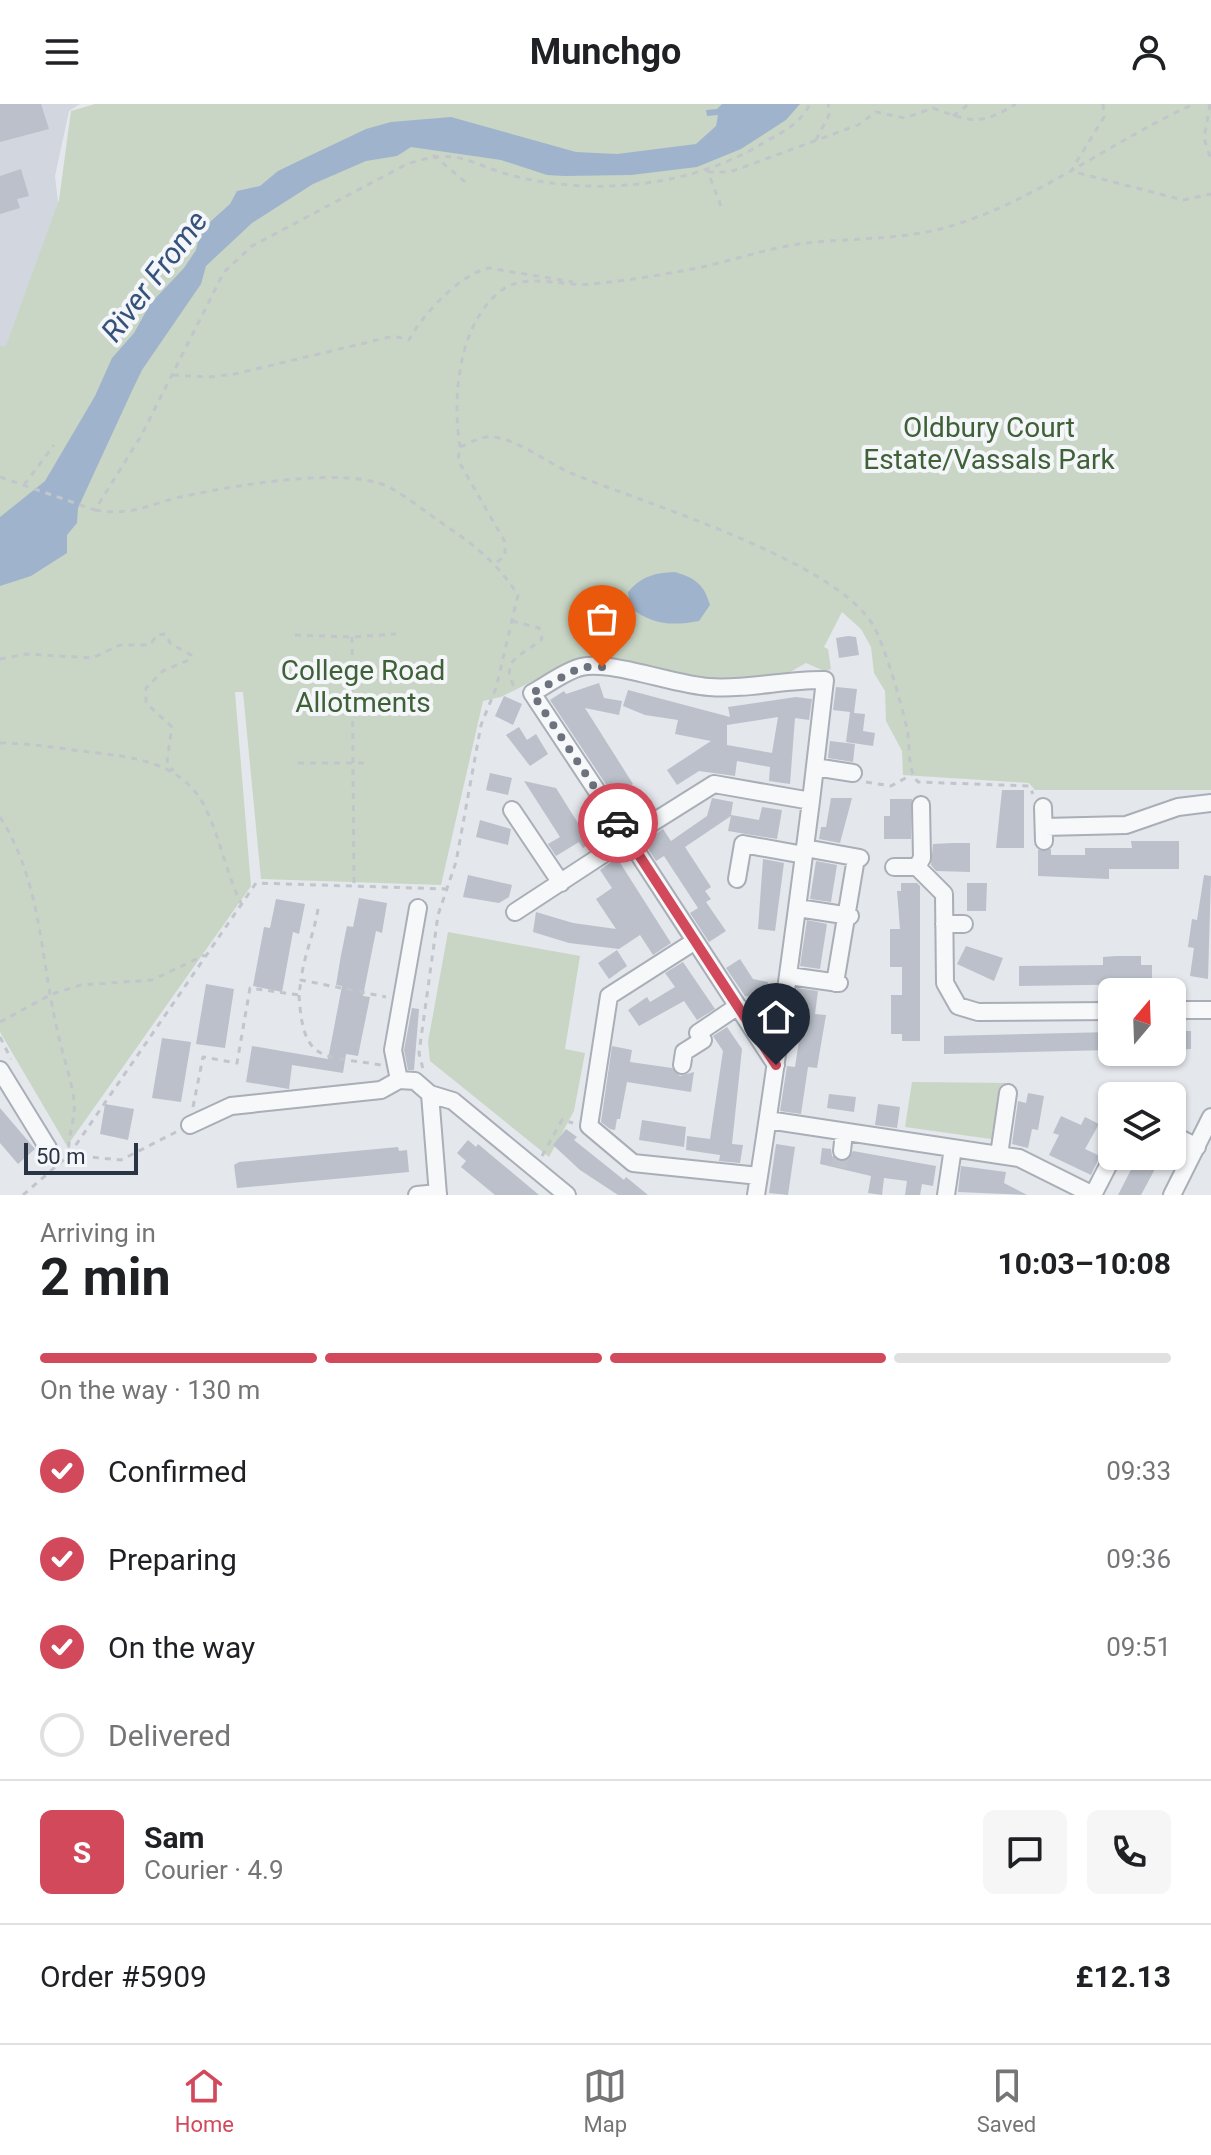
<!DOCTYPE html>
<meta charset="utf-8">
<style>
body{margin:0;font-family:Roboto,sans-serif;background:#f6f6f6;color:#202124;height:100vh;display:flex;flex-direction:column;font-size:30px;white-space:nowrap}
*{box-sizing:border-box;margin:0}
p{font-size:26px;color:#757577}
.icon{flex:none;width:44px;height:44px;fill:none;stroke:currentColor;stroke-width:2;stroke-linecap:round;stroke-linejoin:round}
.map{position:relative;height:1091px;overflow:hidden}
.details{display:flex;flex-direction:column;background:#fff;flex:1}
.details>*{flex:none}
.needle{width:52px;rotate:19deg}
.tools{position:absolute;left:1098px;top:874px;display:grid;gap:16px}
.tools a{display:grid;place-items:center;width:88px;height:88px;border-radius:12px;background:#fff;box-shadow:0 2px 6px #0004;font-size:40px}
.scale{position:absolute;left:24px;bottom:20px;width:114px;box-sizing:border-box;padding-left:8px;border:4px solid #2b3445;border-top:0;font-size:22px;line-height:28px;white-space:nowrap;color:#2b3445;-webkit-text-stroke:6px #f4f6f9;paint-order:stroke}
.pin{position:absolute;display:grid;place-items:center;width:68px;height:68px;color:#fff;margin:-82px -34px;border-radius:50% 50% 50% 0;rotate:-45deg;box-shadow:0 0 8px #0007}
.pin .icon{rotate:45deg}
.courier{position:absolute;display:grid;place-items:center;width:80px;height:80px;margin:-40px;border:6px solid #d1495b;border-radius:50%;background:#fff;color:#222;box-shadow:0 2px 10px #0007}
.headline em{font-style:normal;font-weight:700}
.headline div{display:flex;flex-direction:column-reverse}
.headline{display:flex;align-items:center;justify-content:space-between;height:136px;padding:0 40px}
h1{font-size:52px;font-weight:700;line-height:60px}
.bar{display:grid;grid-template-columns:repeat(4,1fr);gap:12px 8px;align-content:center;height:96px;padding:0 40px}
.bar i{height:10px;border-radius:6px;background:#e0e0e0}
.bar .on{background:#d1495b}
.bar p{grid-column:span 4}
.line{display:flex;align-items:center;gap:20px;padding:0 40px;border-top:2px solid #e0e0e0}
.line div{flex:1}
.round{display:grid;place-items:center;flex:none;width:84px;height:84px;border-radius:12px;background:#f6f6f6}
ol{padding:0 40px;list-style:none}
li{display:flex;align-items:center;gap:24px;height:88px}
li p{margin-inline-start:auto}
li .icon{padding:8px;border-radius:50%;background:#d1495b;color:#fff;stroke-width:4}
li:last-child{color:#757577}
li i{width:44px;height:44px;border:4px solid #e0e0e0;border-radius:50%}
header{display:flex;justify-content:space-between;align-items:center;height:104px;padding:0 40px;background:#fff;font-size:36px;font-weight:700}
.menu{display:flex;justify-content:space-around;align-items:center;height:112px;border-top:2px solid #e0e0e0;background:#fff;font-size:22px;color:#757577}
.menu a{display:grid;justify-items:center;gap:4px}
.menu .on{color:#d1495b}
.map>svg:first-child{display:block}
.built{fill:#d2d6de}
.green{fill:#c9d6c5}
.water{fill:#9fb4cc}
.building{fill:#bbc0ca;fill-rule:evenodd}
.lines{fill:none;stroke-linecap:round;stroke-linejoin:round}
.minor-tunnel{stroke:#bfc3cb;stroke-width:16;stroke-dasharray:16 8;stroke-linecap:butt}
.minor-casing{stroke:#a9aeb7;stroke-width:20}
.path{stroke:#c2c5cb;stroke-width:3;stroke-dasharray:6 6;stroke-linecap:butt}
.minor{stroke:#f7f8fa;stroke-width:16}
.done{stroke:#6c737f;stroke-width:8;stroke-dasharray:0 14.4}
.route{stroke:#d1495b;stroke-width:10}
.labels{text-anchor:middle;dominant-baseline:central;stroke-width:8;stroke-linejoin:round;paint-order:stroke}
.park-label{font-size:28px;fill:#3f6138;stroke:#f4f6f9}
.water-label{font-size:30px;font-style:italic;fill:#34527a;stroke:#f4f6f9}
</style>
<header><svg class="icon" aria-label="menu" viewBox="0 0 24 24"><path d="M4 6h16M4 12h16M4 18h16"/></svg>Munchgo<svg class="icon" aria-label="person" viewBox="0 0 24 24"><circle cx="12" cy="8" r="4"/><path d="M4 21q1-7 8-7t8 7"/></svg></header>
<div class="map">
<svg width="1211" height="1091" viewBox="0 0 1211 1091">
<rect width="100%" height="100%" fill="#e4e7ec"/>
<!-- built -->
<path class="built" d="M 0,0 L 80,0 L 69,7 L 55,72 L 61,124 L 6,243 L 0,242 Z"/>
<!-- green -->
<path class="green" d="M 95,0 L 1211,0 L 1211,686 L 1035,686 L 1029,679 L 903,671 L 902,647 L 886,617 L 885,587 L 874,569 L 871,543 L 861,525 L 842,508 L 824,543 L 828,545 L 831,565 L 824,567 L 806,559 L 783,572 L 742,576 L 705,575 L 579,554 L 501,593 L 483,597 L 441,781 L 261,775 L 243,588 L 235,588 L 251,782 L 67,1042 L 0,928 L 0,242 L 6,242 L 59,96 L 71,7 Z
M 448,828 L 580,852 L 565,945 L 585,949 L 574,1007 L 549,1053 L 430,957 L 428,938 Z
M 912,978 L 1007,979 L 998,1036 L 905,1023 Z"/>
<!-- water -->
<path class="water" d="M 722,0 L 800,0 L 786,16 L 741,45 L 697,63 L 631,71 L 564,72 L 547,71 L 501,56 L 411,43 L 397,52 L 366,57 L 313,80 L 252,119 L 206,162 L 201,180 L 142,266 L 131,289 L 78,404 L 77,419 L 67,431 L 67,449 L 31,472 L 0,482 L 0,413 L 45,377 L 95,292 L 112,254 L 134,229 L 150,200 L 184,164 L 196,146 L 201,126 L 230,100 L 237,87 L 260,82 L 278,67 L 309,52 L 366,25 L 391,18 L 451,13 L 576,48 L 617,50 L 696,40 L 716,22 L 718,11 L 707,12 L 706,6 L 717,5 Z
M 675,468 C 695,474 704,480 710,501 L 699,517 C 672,522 651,521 630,503 L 628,488 C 642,472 654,469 675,468 Z"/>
<!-- building -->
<path class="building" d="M 0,0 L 41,0 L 49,25 L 0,38 Z
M 21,65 L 29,92 L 17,95 L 20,104 L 0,110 L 0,72 Z
M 848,532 L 856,533 L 859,551 L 839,554 L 836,534 Z
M 599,579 L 604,594 L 622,597 L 619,611 L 585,604 L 633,680 L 625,686 L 639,708 L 629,715 L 550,596 L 564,587 L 566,590 Z
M 836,583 L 857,585 L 854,609 L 865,610 L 863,627 L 875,629 L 873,642 L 846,638 L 850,608 L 833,606 Z
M 628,586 L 730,613 L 728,603 L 796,593 L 812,595 L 809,616 L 795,614 L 790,680 L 769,677 L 770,663 L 737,657 L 735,672 L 699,667 L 677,681 L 667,666 L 711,637 L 675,630 L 678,616 L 645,611 L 623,602 ZM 778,613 L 772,649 L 727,641 L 727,621 Z
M 504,592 L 522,600 L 513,621 L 495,612 Z
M 519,623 L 527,636 L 536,630 L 548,650 L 530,662 L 506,631 Z
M 830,637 L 855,640 L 853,658 L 828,654 Z
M 490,669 L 512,674 L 508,691 L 486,686 Z
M 524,677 L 556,684 L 578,719 L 588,713 L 600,733 L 583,744 L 579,738 L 556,752 L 548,740 L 560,733 Z
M 1002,686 L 1024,686 L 1024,744 L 996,744 Z
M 712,694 L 733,698 L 731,711 L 759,716 L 762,703 L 782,706 L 777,735 L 728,727 L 731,712 L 685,743 L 711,783 L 705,787 L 711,795 L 706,798 L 726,827 L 709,838 L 690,809 L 698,804 L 664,752 L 656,757 L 644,738 L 663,725 L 671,737 L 707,712 Z
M 831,694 L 852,694 L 840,739 L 819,735 L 821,723 L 826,723 Z
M 890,695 L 912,695 L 911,735 L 884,735 L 884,712 L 890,712 Z
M 480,716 L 511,725 L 508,741 L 476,733 Z
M 1131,737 L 1179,737 L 1179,765 L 1109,765 L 1109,775 L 1038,772 L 1038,746 L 1051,745 L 1051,751 L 1085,751 L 1085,744 L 1132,744 Z
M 953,739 L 970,739 L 970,768 L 936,767 L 931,761 L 933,740 Z
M 617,754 L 671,839 L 653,851 L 640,831 L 619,845 L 569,839 L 533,828 L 536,808 L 573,819 L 616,825 L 596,795 L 612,784 L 600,766 Z
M 763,755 L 784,759 L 775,827 L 758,825 Z
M 816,757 L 837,761 L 831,798 L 810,795 Z
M 468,771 L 512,781 L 509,793 L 499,799 L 463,793 Z
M 1204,771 L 1211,772 L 1208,875 L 1190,872 L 1194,844 L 1188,843 L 1192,815 L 1197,816 Z
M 901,779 L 917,779 L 920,782 L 920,937 L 902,937 L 902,930 L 891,930 L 891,891 L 902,891 L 902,863 L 890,863 L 890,825 L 900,825 L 897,787 L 901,787 Z
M 967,779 L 987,779 L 986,807 L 967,807 Z
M 359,794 L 387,799 L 382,829 L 376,827 L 363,892 L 370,893 L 358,952 L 346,950 L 343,969 L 292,961 L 289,985 L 246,978 L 252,942 L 328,955 L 342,882 L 336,881 L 341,851 L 347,822 L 353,823 Z
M 276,795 L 305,800 L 299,830 L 293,828 L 282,888 L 253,882 L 264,823 L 270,824 Z
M 807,816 L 827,820 L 820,865 L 800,862 Z
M 966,842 L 1003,854 L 994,877 L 957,860 Z
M 617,846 L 627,862 L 609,875 L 598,859 Z
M 1117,852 L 1141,852 L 1141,861 L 1152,861 L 1152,880 L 1019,882 L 1019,862 L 1103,861 L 1103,853 Z
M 740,855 L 753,875 L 768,878 L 766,895 L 745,892 L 726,864 Z
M 683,858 L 715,905 L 697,916 L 684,897 L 639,922 L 628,906 L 647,893 L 650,898 L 675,883 L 665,869 Z
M 206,880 L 234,885 L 225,944 L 196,940 Z
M 797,884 L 818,887 L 815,910 L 826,911 L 817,964 L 808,963 L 801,1010 L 780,1007 L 787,962 L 795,963 L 804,903 L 795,902 Z
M 412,904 L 419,905 L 414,966 L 408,966 L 404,946 Z
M 727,923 L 742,945 L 732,1040 L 743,1041 L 740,1059 L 719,1057 L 720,1051 L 686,1046 L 687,1032 L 710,1035 L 723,947 L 713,932 Z
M 1172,927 L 1191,927 L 1191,945 L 1172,946 Z
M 1112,928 L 1112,946 L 944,950 L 944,932 Z
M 162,934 L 191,938 L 181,998 L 152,994 Z
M 612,942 L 632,946 L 630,958 L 672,964 L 680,972 L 694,968 L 691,988 L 627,978 L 620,1015 L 617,1015 L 615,1026 L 610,1025 L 601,1018 Z
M 1028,989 L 1044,992 L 1038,1026 L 1032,1025 L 1028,1044 L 1012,1040 L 1018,997 L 1026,999 Z
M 829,990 L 856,993 L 854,1008 L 827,1004 Z
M 105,1000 L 134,1005 L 128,1036 L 100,1030 Z
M 878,1000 L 900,1003 L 897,1024 L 875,1021 Z
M 0,1004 L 35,1045 L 18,1060 L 0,1039 Z
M 1061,1012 L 1081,1021 L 1085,1013 L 1099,1020 L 1085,1045 L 1100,1052 L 1091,1071 L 1049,1051 L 1059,1031 L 1053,1029 Z
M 642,1016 L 686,1023 L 684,1043 L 639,1036 Z
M 566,1025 L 577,1033 L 574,1036 L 624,1076 L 626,1073 L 648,1091 L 618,1091 L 580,1066 L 553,1041 Z
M 468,1036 L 476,1043 L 478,1040 L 539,1091 L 495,1091 L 461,1063 L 466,1057 L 457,1049 Z
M 776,1040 L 795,1043 L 788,1091 L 769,1089 Z
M 398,1043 L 399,1047 L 407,1046 L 409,1068 L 237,1084 L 234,1061 L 239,1058 Z
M 822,1044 L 831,1045 L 832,1052 L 840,1058 L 847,1057 L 853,1047 L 936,1062 L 933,1082 L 922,1080 L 920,1091 L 905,1091 L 907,1077 L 884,1074 L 882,1091 L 868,1089 L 871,1072 L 820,1060 Z
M 1138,1052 L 1162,1052 L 1141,1091 L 1118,1091 Z
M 961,1062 L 1006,1068 L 1004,1079 L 1027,1091 L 958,1088 Z"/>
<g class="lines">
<!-- minor-tunnel -->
<path class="minor-tunnel" d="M 839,1063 L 842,1047"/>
<defs>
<path id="minor" d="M 815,663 L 853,669
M 1043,703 L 1044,737
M 512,706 L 561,779
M 1044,723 L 1126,721 L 1178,703 L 1211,699
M 805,744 L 860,754
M 894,763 L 917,763 L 944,790 L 945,879 L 958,902 L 978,908 L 1112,907
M 917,763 L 922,754 L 921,701
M 737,775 L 743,740 L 804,751
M 798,804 L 850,812
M 515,808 L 628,734 L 532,589 C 547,581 565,567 581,563 C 612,556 674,581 709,583 C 748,586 786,575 825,576 L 811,697
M 944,820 L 964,820
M 695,837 L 609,892 L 589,1022 L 633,1059 L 759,1072
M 789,872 L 839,879
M 835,879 L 856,754
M 1172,906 L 1211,906
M 682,961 L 684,948 L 703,936 L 698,929 L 738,902
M 0,966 L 48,1044
M 399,976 L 393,946 L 418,804
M 430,990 L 438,1091
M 768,1016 L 1019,1054 L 1093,1091
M 190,1021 L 231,1002 L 381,986 L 399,976 L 415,977 L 430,990 L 453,997 L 567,1091
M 1172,1030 L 1197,1043
M 842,1047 L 844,1028
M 999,1051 L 1008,989
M 417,1091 L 438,1089
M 756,1091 C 777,960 794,829 811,697 L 714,680 L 628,734 L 776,961
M 946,1091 L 953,1044
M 1093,1091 L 1113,1052
M 1172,1091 L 1211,1013"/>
</defs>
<!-- minor casing -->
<use href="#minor" class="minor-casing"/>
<!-- path -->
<path class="path" d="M 1103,0 L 1104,13 L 1071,67 L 1183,96 L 1211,90
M 1210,0 L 1204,34 L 1211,56
M 953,12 L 969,0
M 816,36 L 830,9 L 828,0
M 433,51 L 469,81
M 721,102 L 708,68 L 730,68 L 858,21 L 876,8 L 905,14 L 933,4 C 971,18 980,22 1016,0
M 173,271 L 209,273 L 235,270 L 394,232 L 409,236 C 422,211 460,170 489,164 L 573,178
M 460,343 C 452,293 458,219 502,186 C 527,168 563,183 591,180 C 623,177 656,172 687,166 C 727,159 765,144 806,139 C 852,134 898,136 944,124 C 1032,100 1111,37 1194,0
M 0,373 L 95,406 L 141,332 L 224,168 L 252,142 L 407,60 C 462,42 468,61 518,73 C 600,92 694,82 765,38 C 785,26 798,22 810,0
M 24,381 L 54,341
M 95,406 C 137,413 151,398 190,391 C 238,381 345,362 389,383 C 406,392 423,406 439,417 C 474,441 495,456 518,491 L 496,584 L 481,621 L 456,758 L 438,811 L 419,949 L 423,965
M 497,458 L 505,452 L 505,438 L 458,356 L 460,343 C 470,339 483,331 494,333 C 521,337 547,359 571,369 C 645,400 833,455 873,521 C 885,542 902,601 907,625 C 911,643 906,664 918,678 L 1029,682 L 1033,690
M 512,517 L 539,524 L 542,535 C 523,552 497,555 516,586
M 295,531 L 352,533 L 396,530
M 352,533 L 354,781
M 0,555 L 26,550 L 92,554 L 120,541 L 150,541 L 157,531 L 166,530 L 170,539 L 191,551 L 191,555 L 163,567 L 146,584 L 146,599 L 172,623 L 167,657 L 173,667
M 0,639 C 24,639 44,642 67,645 C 117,653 176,650 204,701 C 220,732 225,767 241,799
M 298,659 L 366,659
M 866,678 L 891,682 L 911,671
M 0,713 C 42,779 40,853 57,925 C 62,950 71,972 74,997 C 76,1015 67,1033 69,1051
M 318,805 C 314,830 304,851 301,876 L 386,893
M 299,891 C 303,960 322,951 381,961
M 0,918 L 52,890 L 81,881 L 152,876 L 205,851
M 0,933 L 11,955
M 193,1003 L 203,953 L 237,959 L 250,884 L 299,891 L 301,876
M 69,1051 L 256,779 L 446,785
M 69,1051 L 121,1056 L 178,1027
M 542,1052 L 562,1016 L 573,1019
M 23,1091 L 69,1051 L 64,1044"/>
<!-- minor -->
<use href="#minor" class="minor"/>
</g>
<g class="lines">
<!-- done -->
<path class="done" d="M 602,563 L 581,563 L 532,589 L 618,719"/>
<!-- route -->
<path class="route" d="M 618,719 L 776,961"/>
</g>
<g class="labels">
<!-- park labels -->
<g class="park-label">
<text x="989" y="323">Oldbury Court<tspan x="989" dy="32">Estate/Vassals Park</tspan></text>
<text x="363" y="566">College Road<tspan x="363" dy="32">Allotments</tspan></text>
</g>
<!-- water labels -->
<g class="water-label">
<text transform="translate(154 172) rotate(-53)">River Frome</text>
</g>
</g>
</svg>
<div class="tools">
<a><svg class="needle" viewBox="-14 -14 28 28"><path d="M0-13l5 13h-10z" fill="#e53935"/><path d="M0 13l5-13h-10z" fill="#757577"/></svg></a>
<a><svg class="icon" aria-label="layers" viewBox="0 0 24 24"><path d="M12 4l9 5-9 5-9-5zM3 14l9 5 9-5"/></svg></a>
</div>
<div class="scale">50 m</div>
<div class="pin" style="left:602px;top:563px;background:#ea580c"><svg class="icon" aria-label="bag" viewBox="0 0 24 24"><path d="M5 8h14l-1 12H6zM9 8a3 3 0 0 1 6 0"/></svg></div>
<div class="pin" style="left:776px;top:961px;background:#1f2937"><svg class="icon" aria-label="home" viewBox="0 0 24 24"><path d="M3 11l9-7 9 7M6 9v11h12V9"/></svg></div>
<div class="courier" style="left:618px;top:719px"><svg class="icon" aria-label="car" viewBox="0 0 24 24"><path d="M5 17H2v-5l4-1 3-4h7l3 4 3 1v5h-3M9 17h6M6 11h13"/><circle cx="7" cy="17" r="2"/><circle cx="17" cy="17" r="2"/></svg></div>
</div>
<section class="details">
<div class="headline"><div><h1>2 min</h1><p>Arriving in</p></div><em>10:03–10:08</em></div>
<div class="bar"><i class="on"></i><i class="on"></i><i class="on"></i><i></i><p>On the way · 130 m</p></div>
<ol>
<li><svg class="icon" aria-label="check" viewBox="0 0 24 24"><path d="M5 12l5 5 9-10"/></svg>Confirmed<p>09:33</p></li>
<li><svg class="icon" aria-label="check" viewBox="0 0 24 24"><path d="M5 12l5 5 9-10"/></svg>Preparing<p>09:36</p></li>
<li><svg class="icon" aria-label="check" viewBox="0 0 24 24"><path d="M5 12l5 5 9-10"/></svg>On the way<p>09:51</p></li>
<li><i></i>Delivered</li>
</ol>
<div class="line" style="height:144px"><b class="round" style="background:#d1495b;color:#fff">S</b><div><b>Sam</b><p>Courier · 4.9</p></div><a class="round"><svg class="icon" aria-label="chat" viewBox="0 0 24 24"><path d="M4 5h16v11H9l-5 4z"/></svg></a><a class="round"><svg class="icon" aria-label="phone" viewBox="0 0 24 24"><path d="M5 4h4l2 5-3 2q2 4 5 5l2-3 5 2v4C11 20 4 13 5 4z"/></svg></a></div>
<div class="line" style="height:104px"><div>Order #5909</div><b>£12.13</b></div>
</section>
<nav class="menu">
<a class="on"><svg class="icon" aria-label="home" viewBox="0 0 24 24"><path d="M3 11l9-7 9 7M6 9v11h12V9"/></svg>Home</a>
<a><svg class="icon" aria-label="map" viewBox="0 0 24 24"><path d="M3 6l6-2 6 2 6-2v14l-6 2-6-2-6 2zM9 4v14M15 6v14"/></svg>Map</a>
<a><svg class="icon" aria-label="saved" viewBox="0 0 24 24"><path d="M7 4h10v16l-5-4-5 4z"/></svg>Saved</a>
</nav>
